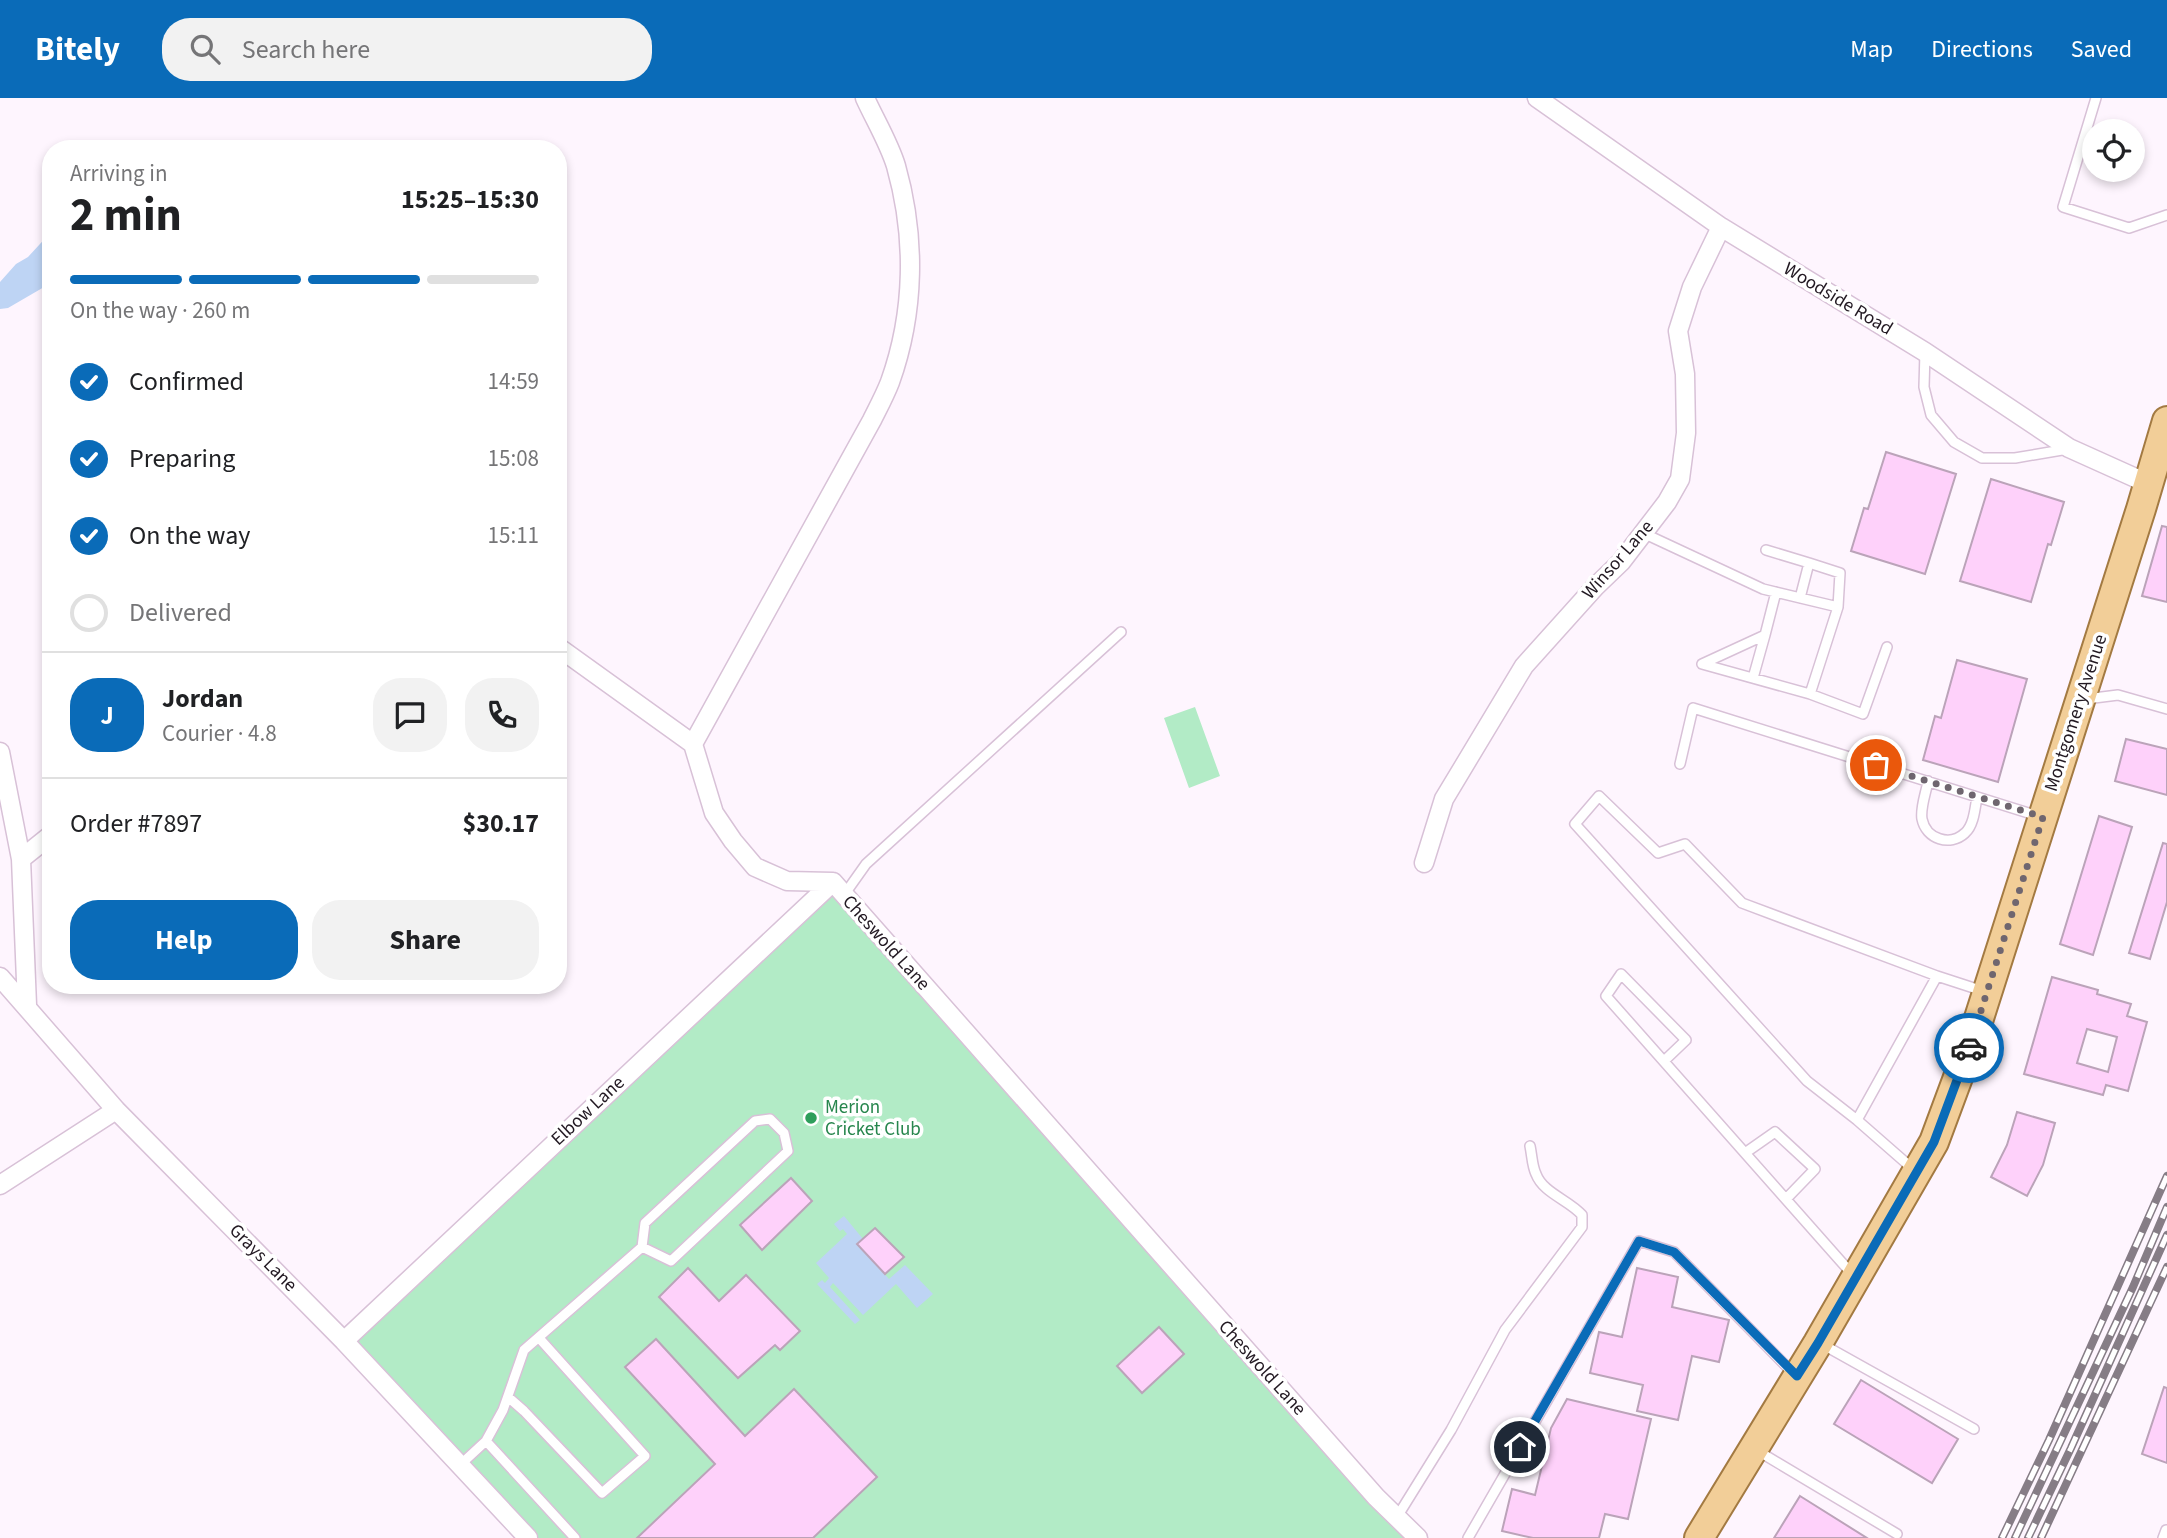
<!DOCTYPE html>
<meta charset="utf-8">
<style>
body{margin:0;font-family:"Source Sans 3",sans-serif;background:#f2f2f2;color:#202124;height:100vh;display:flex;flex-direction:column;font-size:26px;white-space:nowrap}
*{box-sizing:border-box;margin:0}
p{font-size:23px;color:#757577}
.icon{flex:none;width:38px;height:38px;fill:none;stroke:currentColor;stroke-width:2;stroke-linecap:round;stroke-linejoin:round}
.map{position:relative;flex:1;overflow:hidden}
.panel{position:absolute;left:42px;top:42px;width:525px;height:854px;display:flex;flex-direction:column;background:#fff;border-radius:28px;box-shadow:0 4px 10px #0003}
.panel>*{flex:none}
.tools{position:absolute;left:2082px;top:21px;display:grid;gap:14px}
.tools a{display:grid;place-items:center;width:63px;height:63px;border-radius:50%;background:#fff;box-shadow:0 4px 10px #0003;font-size:35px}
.pin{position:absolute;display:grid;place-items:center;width:60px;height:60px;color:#fff;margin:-30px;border:4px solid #fff;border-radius:50%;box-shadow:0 2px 7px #0007}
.courier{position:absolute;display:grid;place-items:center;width:70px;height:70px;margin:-35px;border:5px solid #0a6bb8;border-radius:50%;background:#fff;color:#222;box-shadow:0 2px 9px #0007}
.summary em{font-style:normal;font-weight:700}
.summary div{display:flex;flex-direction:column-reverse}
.summary{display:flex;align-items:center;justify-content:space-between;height:119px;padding:0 28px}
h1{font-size:46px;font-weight:700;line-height:52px}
.bar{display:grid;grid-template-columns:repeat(4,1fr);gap:10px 7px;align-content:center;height:84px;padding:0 28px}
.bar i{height:9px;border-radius:5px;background:#e0e0e0}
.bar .active{background:#0a6bb8}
.bar p{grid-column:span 4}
.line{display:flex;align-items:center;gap:18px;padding:0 28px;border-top:2px solid #e0e0e0}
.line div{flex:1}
.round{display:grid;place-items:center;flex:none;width:74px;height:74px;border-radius:28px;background:#f2f2f2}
ol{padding:0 28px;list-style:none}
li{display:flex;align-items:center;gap:21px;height:77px}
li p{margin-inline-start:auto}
li .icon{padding:7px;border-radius:50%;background:#0a6bb8;color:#fff;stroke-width:4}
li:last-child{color:#757577}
li i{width:38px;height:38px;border:4px solid #e0e0e0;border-radius:50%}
.cta{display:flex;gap:14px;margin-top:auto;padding:14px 28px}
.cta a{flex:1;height:80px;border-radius:28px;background:#0a6bb8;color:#fff;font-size:28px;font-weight:700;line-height:80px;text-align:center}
.cta a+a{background:#f2f2f2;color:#202124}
header{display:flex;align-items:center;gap:42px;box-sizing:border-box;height:98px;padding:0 35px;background:#0a6bb8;color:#fff}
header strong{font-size:33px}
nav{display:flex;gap:38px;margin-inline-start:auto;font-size:24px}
.search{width:490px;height:63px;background:#f2f2f2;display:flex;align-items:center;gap:18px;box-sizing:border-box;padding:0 24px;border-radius:28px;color:#757577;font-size:26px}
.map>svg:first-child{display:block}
.green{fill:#b2ebc6}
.water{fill:#bed4f4}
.building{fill:#fed1fa;stroke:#bba3b9;stroke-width:2;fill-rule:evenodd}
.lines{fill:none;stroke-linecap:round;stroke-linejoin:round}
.lane-casing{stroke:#d8c1d7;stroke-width:12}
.street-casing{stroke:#d8c1d7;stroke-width:21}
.primary-casing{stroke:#a37a42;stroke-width:32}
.lane{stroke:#fff;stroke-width:9}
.street{stroke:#fff;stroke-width:18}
.primary{stroke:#f2ce98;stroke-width:28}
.rail-casing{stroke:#867d86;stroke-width:8}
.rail{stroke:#fff;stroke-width:5;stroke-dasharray:16;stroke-linecap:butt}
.done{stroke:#6f666f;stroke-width:7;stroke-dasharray:0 12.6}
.route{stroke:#0a6bb8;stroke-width:9}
.leisure-dot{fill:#2e9e5b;stroke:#fff;stroke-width:2.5}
.labels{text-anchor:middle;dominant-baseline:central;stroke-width:7;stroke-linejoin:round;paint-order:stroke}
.street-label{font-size:19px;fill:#221922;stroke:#fff}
.leisure-label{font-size:19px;fill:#27864d;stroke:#fff;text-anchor:start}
</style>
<header>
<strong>Bitely</strong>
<div class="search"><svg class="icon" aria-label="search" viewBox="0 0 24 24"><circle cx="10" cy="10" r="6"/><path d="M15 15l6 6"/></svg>Search here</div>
<nav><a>Map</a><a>Directions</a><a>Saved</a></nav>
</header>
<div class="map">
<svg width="2167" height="1440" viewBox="0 0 2167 1440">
<rect width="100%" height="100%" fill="#fef5fe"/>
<!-- green -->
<path class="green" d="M 1195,609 L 1220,678 L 1189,690 L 1164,620 Z
M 833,784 L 1418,1440 L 530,1440 L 344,1243 Z"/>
<!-- water -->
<path class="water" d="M 51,134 L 51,185 L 8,210 L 0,211 L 0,184 L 16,166 L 28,159 Z
M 844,1118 L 863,1141 L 858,1147 L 889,1181 L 905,1167 L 933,1196 L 917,1210 L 896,1186 L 863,1217 L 833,1185 L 830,1189 L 860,1222 L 855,1226 L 817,1186 L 822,1182 L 825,1185 L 829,1180 L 816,1165 L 847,1136 L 843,1131 L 840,1133 L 834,1126 Z"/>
<!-- building -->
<path class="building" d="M 1886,354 L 1956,376 L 1925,476 L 1851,453 L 1864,410 L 1868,411 Z
M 1991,381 L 2064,404 L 2051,447 L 2048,446 L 2031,504 L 1960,483 Z
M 2162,428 L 2167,429 L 2167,504 L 2142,498 Z
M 1957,562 L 2027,581 L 1998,684 L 1923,662 L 1935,618 L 1941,620 Z
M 2126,641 L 2167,651 L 2167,697 L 2115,683 Z
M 2099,718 L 2132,729 L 2093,857 L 2060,846 Z
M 2163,745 L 2167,746 L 2167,804 L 2150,861 L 2129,855 Z
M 2052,879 L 2098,892 L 2097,896 L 2131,906 L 2127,918 L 2147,924 L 2128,993 L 2106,987 L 2103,997 L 2024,976 ZM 2087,931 L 2117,939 L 2108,974 L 2077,965 Z
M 2017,1014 L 2055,1025 L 2043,1067 L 2027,1098 L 1991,1079 L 2007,1047 Z
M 791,1080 L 812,1103 L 762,1152 L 740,1127 Z
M 875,1130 L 904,1159 L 885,1176 L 857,1146 Z
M 688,1170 L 719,1203 L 746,1177 L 800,1233 L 780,1252 L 775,1247 L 738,1280 L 659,1199 Z
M 1637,1170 L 1678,1179 L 1672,1209 L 1729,1222 L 1719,1264 L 1692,1258 L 1678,1322 L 1637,1313 L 1643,1287 L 1590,1275 L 1599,1234 L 1622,1239 Z
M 1159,1229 L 1184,1256 L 1142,1295 L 1117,1268 Z
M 656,1241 L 745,1338 L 794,1291 L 877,1379 L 813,1440 L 637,1440 L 715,1366 L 625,1269 Z
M 1861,1282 L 1958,1341 L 1932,1385 L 1834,1326 Z
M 2164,1289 L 2167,1290 L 2167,1365 L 2142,1356 Z
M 1567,1301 L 1651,1321 L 1628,1421 L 1605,1416 L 1599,1440 L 1533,1440 L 1502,1433 L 1512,1391 L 1535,1397 L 1551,1330 Z
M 1800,1398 L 1867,1440 L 1774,1440 Z"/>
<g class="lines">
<defs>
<path id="lane" d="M 2096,0 L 2063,109 L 2129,130 L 2167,117
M 1925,254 L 1924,289 L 1931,317 L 1954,344 L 1982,360 L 2015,360 L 2068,351
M 1643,435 L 1763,491 L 1838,509 L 1810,596 L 1863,616 L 1887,549
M 1766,452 L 1809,465 L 1800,500
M 1809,465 L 1840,475 L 1838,509
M 1776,494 L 1765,537 L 1702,566 L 1810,596
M 1753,580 L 1765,537
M 2086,601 L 2118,597 L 2167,611
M 1680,666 L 1693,610 L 2041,719
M 1928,683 C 1926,695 1920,710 1922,721 C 1926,741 1950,749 1965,735 C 1974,727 1975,710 1977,699
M 844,797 L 866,766 L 1121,534
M 1664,963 L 1686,942 L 1621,876 L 1606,898 L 1852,1176
M 1857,1022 L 1807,983 L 1575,726 L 1599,698 L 1658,755 L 1685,746 L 1742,805 L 1937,878
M 1745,1055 L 1775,1034 L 1815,1071 L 1786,1101
M 1913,1071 L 1857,1022 L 1937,878 L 1983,893
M 1820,1245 L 1974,1331
M 508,1299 L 524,1313 L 602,1395 L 645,1358 L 539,1240
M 486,1343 L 575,1440
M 1758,1353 L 1897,1436
M 460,1367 L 486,1343 L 503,1312 L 524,1252 L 642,1149 L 645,1125 L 755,1023 L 770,1021 L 784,1035 L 788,1053 L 671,1163 L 642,1149
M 1397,1419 L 1451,1332 L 1505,1232 L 1582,1129 L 1582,1117 C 1569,1102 1543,1095 1536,1076 C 1532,1068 1532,1057 1530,1048
M 1468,1440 L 1639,1143 L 1674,1154 L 1795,1277
M 2163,1440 L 2166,1432"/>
<path id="street" d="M 865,0 C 875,22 889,45 896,68 C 916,139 915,214 890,284 C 885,297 878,310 872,322 L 693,646 L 714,715 L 733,743 L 755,769 L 787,783 L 833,784 L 1376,1399 L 1418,1440
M 1537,0 L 1721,129 L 1925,254 L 2069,350 L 2149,386
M 558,549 L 693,646
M 0,654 L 21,761
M 1424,765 L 1444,701 L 1524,568 L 1595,489 L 1621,464 L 1667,404 L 1680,381 L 1686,335 L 1685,276 L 1678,233 L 1692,189 L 1721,129
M 0,879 L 116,1012 L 344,1243 L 528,1440
M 27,907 L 21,761 L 51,737
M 0,1087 L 116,1012
M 344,1243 L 833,784"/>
<path id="primary" d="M 1699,1440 L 1818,1245 L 1934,1044 L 1973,939 L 2141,411 L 2167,323"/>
</defs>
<!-- lane casing -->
<use href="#lane" class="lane-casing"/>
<!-- street casing -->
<use href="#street" class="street-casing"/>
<!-- primary casing -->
<use href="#primary" class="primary-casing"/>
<!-- lane -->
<use href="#lane" class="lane"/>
<!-- street -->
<use href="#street" class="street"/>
<!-- primary -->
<use href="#primary" class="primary"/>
<defs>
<path id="rail" d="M 2002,1440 L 2049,1342 L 2167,1078
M 2015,1440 L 2133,1189 L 2167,1109
M 2028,1440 L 2071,1350 L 2167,1137
M 2041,1440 L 2167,1169"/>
</defs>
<!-- rail casing -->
<use href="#rail" class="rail-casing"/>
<!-- rail -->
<use href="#rail" class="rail"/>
</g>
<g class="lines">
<!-- done -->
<path class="done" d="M 1876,667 L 2043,719 L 1969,950"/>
<!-- route -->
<path class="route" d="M 1520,1349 L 1639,1143 L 1674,1154 L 1797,1278 L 1818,1245 L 1934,1044 L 1969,950"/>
</g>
<!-- markers -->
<circle class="leisure-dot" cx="811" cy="1020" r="7"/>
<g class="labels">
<!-- street labels -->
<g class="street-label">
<text transform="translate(1838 201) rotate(31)">Woodside Road</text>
<text transform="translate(1618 462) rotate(-49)">Winsor Lane</text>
<text transform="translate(2076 615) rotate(-72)">Montgomery Avenue</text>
<text transform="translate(886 845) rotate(48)">Cheswold Lane</text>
<text transform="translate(588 1013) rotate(-43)">Elbow Lane</text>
<text transform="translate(263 1160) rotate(45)">Grays Lane</text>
<text transform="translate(1262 1270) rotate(48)">Cheswold Lane</text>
</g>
<!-- leisure labels -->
<g class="leisure-label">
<text x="825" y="1009">Merion<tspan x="825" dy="22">Cricket Club</tspan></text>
</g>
</g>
</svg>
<div class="tools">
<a><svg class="icon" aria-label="locate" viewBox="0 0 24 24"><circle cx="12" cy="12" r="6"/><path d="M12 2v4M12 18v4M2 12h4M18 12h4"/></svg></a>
</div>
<div class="pin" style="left:1876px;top:667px;background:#ea580c"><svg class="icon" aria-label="bag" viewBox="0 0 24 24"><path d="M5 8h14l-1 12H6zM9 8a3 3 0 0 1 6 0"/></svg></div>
<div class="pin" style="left:1520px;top:1349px;background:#1f2937"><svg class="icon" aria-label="home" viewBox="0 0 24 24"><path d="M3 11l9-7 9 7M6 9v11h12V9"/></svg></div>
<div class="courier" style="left:1969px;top:950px"><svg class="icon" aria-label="car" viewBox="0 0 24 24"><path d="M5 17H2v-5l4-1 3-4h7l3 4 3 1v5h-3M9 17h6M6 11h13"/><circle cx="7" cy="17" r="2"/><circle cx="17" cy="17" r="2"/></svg></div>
<section class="panel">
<div class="summary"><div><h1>2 min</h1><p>Arriving in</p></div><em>15:25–15:30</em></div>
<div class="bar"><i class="active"></i><i class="active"></i><i class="active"></i><i></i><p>On the way · 260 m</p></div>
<ol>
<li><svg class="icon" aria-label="check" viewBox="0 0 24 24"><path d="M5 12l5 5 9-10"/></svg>Confirmed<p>14:59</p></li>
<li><svg class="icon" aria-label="check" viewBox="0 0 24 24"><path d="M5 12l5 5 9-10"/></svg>Preparing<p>15:08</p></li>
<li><svg class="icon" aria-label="check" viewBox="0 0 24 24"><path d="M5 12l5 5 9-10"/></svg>On the way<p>15:11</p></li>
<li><i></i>Delivered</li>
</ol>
<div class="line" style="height:126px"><b class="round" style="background:#0a6bb8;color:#fff">J</b><div><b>Jordan</b><p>Courier · 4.8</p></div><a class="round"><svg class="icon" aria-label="chat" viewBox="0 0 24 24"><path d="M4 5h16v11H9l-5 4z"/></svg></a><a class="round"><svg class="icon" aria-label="phone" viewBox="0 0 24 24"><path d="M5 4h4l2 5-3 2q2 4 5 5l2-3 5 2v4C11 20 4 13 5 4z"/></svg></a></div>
<div class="line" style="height:91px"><div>Order #7897</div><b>$30.17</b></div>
<div class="cta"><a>Help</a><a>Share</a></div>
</section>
</div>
